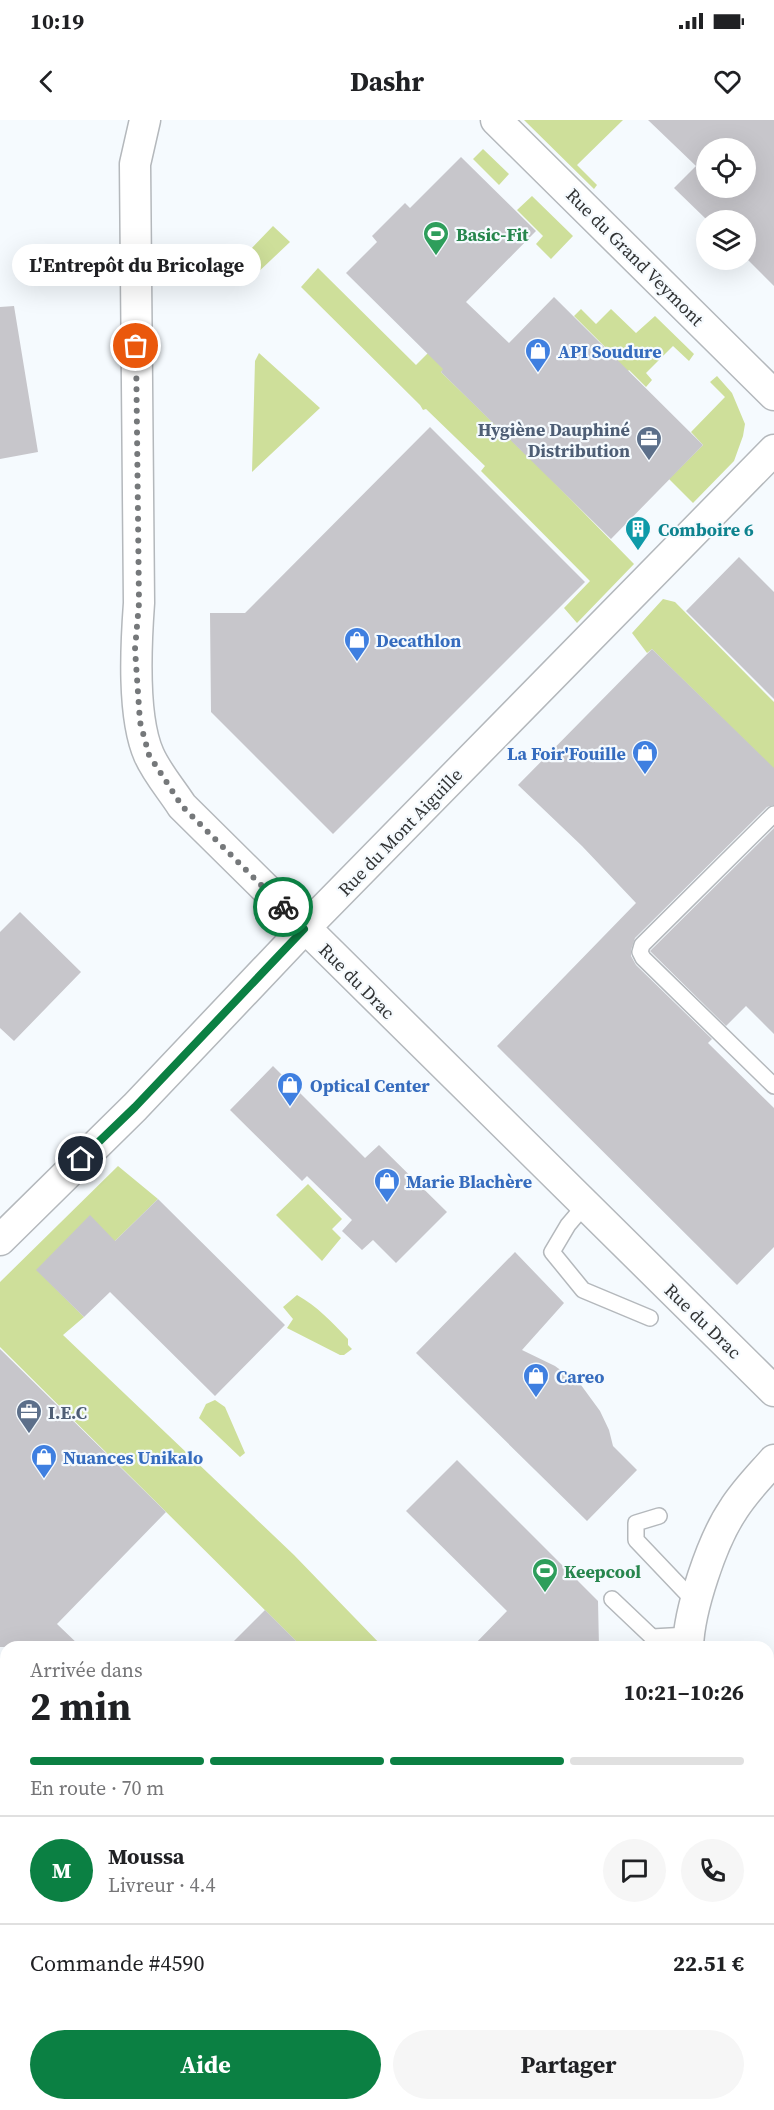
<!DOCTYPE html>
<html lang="fr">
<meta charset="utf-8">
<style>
body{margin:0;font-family:"Source Serif 4",serif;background:#f6f6f6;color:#202124;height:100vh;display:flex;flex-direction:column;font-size:22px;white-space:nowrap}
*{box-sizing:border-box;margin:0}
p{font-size:20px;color:#757577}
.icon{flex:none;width:33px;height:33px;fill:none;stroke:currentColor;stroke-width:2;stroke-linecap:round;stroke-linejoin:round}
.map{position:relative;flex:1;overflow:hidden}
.side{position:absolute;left:0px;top:1521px;width:774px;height:470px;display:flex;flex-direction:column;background:#fff;border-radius:18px 18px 0 0;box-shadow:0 6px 24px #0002}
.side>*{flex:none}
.buttons{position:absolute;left:696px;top:18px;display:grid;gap:12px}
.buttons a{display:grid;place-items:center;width:60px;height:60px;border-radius:50%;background:#fff;box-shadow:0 6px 24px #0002;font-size:30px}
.pin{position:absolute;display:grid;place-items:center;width:51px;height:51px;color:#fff;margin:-26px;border:3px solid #fff;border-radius:50%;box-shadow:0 2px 6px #0007}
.courier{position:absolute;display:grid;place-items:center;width:60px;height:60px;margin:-30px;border:4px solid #0b8043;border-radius:50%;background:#fff;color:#222;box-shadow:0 2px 8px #0007}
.bubble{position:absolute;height:42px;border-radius:21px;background:#fff;box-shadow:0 6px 24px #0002;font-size:20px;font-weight:700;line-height:42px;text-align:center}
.headline em{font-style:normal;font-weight:700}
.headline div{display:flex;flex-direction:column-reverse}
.headline{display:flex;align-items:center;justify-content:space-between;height:102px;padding:0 30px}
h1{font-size:39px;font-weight:700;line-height:45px}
.bar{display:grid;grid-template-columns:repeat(4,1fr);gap:9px 6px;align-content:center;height:72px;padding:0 30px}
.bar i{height:8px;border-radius:4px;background:#e0e0e0}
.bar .active{background:#0b8043}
.bar p{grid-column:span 4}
.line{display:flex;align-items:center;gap:15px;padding:0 30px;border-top:2px solid #e0e0e0}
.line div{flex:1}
.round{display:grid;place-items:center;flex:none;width:63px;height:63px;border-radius:32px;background:#f6f6f6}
.cta{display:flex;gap:12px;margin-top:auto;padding:12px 30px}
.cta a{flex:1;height:69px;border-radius:36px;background:#0b8043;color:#fff;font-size:24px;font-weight:700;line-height:69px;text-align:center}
.cta a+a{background:#f6f6f6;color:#202124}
.status{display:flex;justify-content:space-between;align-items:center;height:42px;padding:0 30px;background:#fff;direction:ltr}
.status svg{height:16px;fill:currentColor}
header{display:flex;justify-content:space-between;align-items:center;height:78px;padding:0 30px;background:#fff;font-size:27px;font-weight:700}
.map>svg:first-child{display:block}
.green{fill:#cedf9a}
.water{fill:#56c7f3}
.building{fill:#c7c6cb;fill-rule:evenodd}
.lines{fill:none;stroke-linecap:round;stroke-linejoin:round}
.service-casing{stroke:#b4b8bc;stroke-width:18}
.minor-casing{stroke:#b4b8bc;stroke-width:33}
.service{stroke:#fff;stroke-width:15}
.minor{stroke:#fff;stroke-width:30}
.done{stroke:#75787a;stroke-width:6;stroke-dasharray:0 10.8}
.route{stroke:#0b8043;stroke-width:8}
.labels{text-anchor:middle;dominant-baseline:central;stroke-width:4.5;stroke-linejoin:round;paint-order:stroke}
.leisure-label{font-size:18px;font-weight:bold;fill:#27864d;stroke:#f5fafe;text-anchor:start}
.street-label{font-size:18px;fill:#303233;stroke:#f5fafe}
.shop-label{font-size:18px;font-weight:bold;fill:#366cbe;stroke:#f5fafe;text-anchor:start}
.service-label{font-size:18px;font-weight:bold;fill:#4e5e75;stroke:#f5fafe;text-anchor:end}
.culture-label{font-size:18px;font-weight:bold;fill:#0d838f;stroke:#f5fafe;text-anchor:start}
</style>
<div class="status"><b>10:19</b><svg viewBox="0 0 49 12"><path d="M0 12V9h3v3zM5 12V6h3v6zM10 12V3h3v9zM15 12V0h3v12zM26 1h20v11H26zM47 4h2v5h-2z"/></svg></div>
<header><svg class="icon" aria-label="back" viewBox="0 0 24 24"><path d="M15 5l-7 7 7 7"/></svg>Dashr<svg class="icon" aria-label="heart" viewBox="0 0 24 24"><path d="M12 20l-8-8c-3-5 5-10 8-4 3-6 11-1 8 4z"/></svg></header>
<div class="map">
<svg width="774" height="1990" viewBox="0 0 774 1990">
<rect width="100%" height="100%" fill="#f5fafe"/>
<!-- green -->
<path class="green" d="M 524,0 L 623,0 L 577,45 L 597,65 L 594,69 Z
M 483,29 L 509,54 L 499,65 L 473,39 Z
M 532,76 L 573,116 L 551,139 L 536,124 L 543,116 L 517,90 Z
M 273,106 L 290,122 L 252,158 L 247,151 L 246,134 Z
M 318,148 L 416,245 L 445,216 L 460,232 L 441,252 L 522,331 L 615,237 L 574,196 L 581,189 L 596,204 L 611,189 L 636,213 L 655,196 L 694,234 L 689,241 L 673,226 L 646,253 L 652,260 L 646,267 L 629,250 L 537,345 L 634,444 L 577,503 L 564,488 L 590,461 L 481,351 L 485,346 L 426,289 L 423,290 L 420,285 L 301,167 Z
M 259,233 L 320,288 L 252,352 L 255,241 Z
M 717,256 L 732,273 L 745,304 L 743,316 L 734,341 L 693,383 L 669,359 L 703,325 L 691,312 L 725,277 L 710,262 Z
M 663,479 L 675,482 L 774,582 L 774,676 L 772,647 L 652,529 L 647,533 L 632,513 Z
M 118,1046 L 158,1079 L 115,1121 L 37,1150 L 84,1197 L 63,1215 L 294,1435 L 383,1527 L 302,1527 L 0,1227 L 0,1162 Z
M 308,1064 L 342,1099 L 332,1109 L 341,1118 L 322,1141 L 276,1095 Z
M 297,1175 C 317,1186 333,1203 348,1219 L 348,1225 L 352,1229 L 344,1235 L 340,1235 L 287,1208 L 293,1199 L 283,1187 Z
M 215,1280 L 225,1287 L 245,1333 L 240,1337 L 199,1298 L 206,1284 Z
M 0,1632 L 6,1639 L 6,1884 L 0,1889 Z
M 768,1787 L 774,1787 L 774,1979 L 768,1974 Z
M 0,1909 L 6,1915 L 6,1984 L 30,1985 L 30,1990 L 0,1990 Z
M 625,1984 L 665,1985 L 665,1990 L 619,1990 Z
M 239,1985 L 239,1984 L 315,1985 L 310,1990 L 234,1990 Z"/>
<!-- water -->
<path class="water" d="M 0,1689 L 6,1702 L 6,1727 L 0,1731 Z"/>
<!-- building -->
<path class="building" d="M 648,0 L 774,0 L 774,166 L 746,138 L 746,100 L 707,100 L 674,68 L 696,46 ZM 706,28 L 746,28 L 746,68 L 706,68 Z
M 461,37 L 536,111 L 466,182 L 509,223 L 554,177 L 703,325 L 611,419 L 441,252 L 443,249 L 346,153 L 377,122 L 372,116 L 405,83 L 410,88 Z
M 14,186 L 38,332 L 0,339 L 0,187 Z
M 430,307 L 585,462 L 333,714 L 211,592 L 210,493 L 245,493 Z
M 739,437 L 774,472 L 774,579 L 686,491 Z
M 652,529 L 774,648 L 774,685 L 767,687 L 635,818 L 631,830 L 631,836 L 636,845 L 712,919 L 708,923 L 774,988 L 774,1127 L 737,1165 L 497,926 L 636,783 L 582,726 L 518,665 Z
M 774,708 L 774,914 L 746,886 L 726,906 L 650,831 Z
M 20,792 L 81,852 L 14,921 L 0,908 L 0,812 Z
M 273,946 L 365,1038 L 379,1025 L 447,1092 L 396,1143 L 373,1120 L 362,1130 L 342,1111 L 352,1100 L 307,1056 L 302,1061 L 230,990 Z
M 158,1079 L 285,1205 L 215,1276 L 110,1172 L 84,1197 L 36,1150 L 90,1095 L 115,1121 Z
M 515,1132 L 564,1183 L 522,1230 L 555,1246 L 581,1265 L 600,1291 L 609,1310 L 613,1326 L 637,1350 L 587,1401 L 416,1233 Z
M 0,1229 L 166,1392 L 57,1504 L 81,1527 L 0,1527 Z
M 457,1340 L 598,1481 L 599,1527 L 472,1527 L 507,1491 L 406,1391 Z
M 265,1490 L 302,1527 L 228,1527 Z"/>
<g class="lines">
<defs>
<path id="service" d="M 774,694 L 642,825 L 640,832 L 643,838 L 774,966
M 585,1085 L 568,1105 L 552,1132 L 583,1170 L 650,1198
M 659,1396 L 636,1403 L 636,1420 L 695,1482
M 612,1479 L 652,1517 L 688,1515
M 0,1596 L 6,1602
M 43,1984 L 44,1990
M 400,1984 L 406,1990"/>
<path id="minor" d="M 145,0 L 135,44 L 139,483 C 136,524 132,597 149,635 C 157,653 171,669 182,686 L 774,1271
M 496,0 L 774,275
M 0,1120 L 135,987 L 304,809 L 774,330
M 688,1527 C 689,1490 712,1421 733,1390 C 744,1372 760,1356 774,1340
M 695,1990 L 695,1984"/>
</defs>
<!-- service casing -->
<use href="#service" class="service-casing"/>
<!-- minor casing -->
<use href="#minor" class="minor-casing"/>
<!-- service -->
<use href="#service" class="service"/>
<!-- minor -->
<use href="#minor" class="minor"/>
</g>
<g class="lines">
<!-- done -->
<path class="done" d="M 136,226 L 139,483 L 135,529 L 140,602 L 149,635 L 182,686 L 283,787"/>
<!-- route -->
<path class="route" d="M 81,1039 L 135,987 L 304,809 L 283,787"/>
</g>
<!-- icons -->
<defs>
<symbol id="stadium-pin" viewBox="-11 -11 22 30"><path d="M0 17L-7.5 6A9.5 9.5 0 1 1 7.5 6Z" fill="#2e9e5b" stroke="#f5fafe"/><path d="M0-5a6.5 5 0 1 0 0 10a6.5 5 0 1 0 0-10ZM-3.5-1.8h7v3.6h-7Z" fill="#fff"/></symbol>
<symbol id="shop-pin" viewBox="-11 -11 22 30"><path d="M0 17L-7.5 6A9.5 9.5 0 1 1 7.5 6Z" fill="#3f7fe0" stroke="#f5fafe"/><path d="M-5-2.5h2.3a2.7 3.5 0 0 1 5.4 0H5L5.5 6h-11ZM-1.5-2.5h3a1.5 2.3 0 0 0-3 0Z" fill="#fff"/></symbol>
<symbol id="office-pin" viewBox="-11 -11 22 30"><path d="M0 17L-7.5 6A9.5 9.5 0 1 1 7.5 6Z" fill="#5c6f8a" stroke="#f5fafe"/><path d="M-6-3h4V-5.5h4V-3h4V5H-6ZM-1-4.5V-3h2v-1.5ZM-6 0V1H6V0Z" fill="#fff"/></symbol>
<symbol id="building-pin" viewBox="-11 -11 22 30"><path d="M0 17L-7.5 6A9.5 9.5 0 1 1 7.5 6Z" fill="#0f9aa8" stroke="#f5fafe"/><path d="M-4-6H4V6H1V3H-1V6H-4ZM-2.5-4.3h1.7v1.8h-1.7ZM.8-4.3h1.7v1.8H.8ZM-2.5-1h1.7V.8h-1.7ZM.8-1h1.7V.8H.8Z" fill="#fff"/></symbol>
</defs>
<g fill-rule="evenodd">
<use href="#stadium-pin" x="421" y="99" width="30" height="40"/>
<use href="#shop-pin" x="523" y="216" width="30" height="40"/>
<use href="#office-pin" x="634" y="304" width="30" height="40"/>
<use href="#building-pin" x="623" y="394" width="30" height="40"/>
<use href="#shop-pin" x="342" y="505" width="30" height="40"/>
<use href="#shop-pin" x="630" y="618" width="30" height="40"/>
<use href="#shop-pin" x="275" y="950" width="30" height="40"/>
<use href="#shop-pin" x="372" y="1046" width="30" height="40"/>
<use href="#shop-pin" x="521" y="1241" width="30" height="40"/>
<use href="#office-pin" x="14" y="1277" width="30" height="40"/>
<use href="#shop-pin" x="29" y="1322" width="30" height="40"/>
<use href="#stadium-pin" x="530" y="1436" width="30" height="40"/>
</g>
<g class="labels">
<!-- leisure labels -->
<g class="leisure-label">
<text x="456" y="114">Basic-Fit</text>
<text x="564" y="1451">Keepcool</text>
</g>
<!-- street labels -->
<g class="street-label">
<text transform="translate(635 137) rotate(45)">Rue du Grand Veymont</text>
<text transform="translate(400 712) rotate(-46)">Rue du Mont Aiguille</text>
<text transform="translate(357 861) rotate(45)">Rue du Drac</text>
<text transform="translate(703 1201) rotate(44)">Rue du Drac</text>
</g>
<!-- shop labels -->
<g class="shop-label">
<text x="558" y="231">API Soudure</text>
<text x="376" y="520">Decathlon</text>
<text x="626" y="633" text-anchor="end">La Foir'Fouille</text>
<text x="310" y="965">Optical Center</text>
<text x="406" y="1061">Marie Blachère</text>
<text x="556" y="1256">Careo</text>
<text x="63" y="1337">Nuances Unikalo</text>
</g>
<!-- service labels -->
<g class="service-label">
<text x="630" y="309">Hygiène Dauphiné<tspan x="630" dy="21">Distribution</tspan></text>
<text x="48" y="1292" text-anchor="start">I.E.C</text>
</g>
<!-- culture labels -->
<g class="culture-label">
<text x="658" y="409">Comboire 6</text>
</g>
</g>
</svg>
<div class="buttons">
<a><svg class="icon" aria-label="locate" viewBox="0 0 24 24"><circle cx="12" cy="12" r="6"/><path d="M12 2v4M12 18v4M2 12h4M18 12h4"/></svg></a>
<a><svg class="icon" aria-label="layers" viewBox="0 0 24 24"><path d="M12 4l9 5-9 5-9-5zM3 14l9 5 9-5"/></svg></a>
</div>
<div class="pin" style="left:136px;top:226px;background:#ea580c"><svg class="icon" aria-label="bag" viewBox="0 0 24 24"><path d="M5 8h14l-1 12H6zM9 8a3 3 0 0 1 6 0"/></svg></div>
<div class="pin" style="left:81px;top:1039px;background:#1f2937"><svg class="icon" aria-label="home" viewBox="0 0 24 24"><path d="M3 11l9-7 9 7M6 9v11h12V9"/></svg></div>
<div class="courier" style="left:283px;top:787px"><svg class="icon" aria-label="bike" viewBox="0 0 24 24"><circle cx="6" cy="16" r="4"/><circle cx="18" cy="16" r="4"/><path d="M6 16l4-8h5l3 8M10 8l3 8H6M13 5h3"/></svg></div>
<div class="bubble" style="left:12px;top:124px;width:249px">L'Entrepôt du Bricolage</div>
<section class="side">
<div class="headline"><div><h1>2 min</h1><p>Arrivée dans</p></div><em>10:21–10:26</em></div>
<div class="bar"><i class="active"></i><i class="active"></i><i class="active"></i><i></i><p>En route · 70 m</p></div>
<div class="line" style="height:108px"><b class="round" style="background:#0b8043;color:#fff">M</b><div><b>Moussa</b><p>Livreur · 4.4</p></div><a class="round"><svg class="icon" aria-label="chat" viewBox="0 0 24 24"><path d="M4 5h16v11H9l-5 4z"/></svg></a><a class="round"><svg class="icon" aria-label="phone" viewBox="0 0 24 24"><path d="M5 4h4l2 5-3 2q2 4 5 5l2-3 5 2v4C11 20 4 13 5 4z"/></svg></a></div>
<div class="line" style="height:78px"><div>Commande #4590</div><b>22.51 €</b></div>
<div class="cta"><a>Aide</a><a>Partager</a></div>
</section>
</div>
